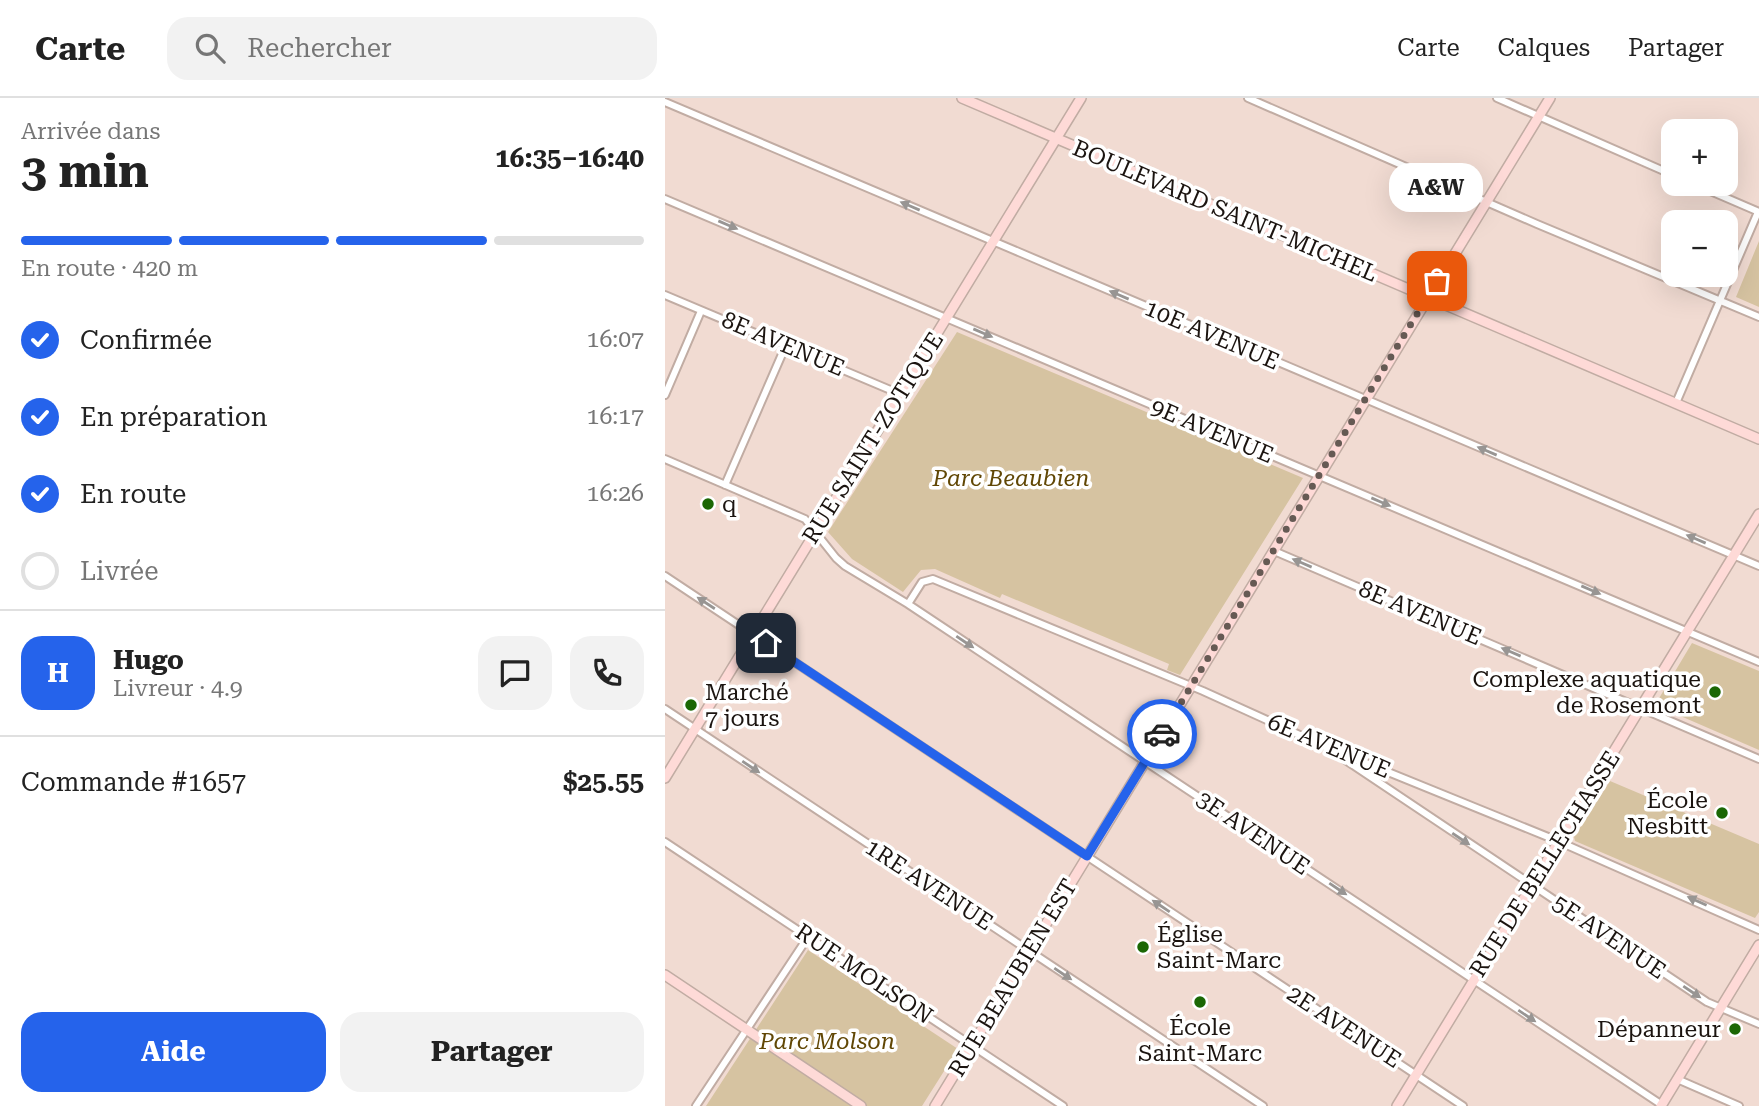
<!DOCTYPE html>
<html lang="fr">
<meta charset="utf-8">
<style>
body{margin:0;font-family:"Roboto Serif",serif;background:#f2f2f2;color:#222;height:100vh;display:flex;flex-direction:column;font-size:26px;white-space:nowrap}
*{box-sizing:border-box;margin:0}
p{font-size:23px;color:#767676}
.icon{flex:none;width:38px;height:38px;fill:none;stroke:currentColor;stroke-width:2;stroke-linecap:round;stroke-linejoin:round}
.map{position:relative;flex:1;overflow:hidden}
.side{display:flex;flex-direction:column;background:#fff;width:665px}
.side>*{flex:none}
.buttons{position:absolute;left:996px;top:21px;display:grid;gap:14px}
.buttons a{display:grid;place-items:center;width:77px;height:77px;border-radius:14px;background:#fff;box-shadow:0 7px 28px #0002;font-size:35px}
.pin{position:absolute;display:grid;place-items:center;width:60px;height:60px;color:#fff;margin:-30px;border-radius:14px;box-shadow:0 4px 10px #0006}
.courier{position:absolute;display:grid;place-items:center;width:70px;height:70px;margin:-35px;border:5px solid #2563eb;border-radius:50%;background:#fff;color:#222;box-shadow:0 2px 9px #0007}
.bubble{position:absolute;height:49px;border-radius:21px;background:#fff;box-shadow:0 7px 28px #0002;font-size:23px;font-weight:700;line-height:49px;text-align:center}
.headline em{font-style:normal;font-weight:700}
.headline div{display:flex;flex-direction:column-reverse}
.headline{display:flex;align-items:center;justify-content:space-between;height:119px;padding:0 21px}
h1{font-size:46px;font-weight:700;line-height:52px}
.bar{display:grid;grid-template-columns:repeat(4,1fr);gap:10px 7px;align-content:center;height:84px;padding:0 21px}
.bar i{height:9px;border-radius:5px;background:#e0e0e0}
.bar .current{background:#2563eb}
.bar p{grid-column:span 4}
.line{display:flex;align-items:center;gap:18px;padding:0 21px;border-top:2px solid #e0e0e0}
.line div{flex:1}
.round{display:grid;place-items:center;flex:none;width:74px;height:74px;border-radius:21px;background:#f2f2f2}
ol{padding:0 21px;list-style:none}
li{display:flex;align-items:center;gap:21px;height:77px}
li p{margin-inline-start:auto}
li .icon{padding:7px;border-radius:50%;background:#2563eb;color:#fff;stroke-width:4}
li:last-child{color:#767676}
li i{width:38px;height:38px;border:4px solid #e0e0e0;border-radius:50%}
.cta{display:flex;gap:14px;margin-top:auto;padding:14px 21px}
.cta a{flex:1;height:80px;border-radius:21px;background:#2563eb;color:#fff;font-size:28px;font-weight:700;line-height:80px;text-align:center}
.cta a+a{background:#f2f2f2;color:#222}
header{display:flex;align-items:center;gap:42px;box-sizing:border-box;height:98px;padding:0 35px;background:#fff;border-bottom:2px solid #e0e0e0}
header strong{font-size:33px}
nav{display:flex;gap:38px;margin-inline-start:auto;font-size:24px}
.search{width:490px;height:63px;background:#f2f2f2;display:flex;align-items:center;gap:18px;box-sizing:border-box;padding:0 24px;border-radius:21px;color:#767676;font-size:26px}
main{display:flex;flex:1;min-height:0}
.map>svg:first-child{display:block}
.green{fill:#d6c3a1}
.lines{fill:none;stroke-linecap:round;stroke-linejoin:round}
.street-casing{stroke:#c1aca3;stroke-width:10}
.secondary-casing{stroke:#c1aca3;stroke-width:12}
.street{stroke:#fff;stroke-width:6}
.secondary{stroke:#fedad7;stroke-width:9}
.oneway{fill:#989593}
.done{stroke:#665a54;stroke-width:7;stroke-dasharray:0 12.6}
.route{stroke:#2563eb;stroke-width:9}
.poi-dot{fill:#1b6704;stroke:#fff;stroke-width:2.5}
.labels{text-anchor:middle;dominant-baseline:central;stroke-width:7;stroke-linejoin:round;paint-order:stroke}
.street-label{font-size:23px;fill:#1b1410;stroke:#fff}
.park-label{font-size:23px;font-style:italic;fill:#614705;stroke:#fff}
.poi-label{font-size:23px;fill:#1b1410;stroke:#fff;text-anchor:start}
</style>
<header>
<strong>Carte</strong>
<div class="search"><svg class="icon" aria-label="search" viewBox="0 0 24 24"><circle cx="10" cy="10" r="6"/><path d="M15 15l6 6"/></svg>Rechercher</div>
<nav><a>Carte</a><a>Calques</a><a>Partager</a></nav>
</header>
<main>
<section class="side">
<div class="headline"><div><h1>3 min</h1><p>Arrivée dans</p></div><em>16:35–16:40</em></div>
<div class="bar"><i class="current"></i><i class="current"></i><i class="current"></i><i></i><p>En route · 420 m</p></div>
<ol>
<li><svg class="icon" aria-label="check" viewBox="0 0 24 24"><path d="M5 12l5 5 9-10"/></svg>Confirmée<p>16:07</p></li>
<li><svg class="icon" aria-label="check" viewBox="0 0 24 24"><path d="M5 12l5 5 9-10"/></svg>En préparation<p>16:17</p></li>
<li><svg class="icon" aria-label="check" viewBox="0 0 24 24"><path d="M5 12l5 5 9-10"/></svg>En route<p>16:26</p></li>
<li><i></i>Livrée</li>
</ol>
<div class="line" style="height:126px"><b class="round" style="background:#2563eb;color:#fff">H</b><div><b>Hugo</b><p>Livreur · 4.9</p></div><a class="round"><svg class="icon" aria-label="chat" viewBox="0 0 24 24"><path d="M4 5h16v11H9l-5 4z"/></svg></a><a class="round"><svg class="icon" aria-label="phone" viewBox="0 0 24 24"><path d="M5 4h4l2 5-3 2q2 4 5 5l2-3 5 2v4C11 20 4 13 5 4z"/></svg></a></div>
<div class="line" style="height:91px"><div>Commande #1657</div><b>$25.55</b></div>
<div class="cta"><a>Aide</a><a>Partager</a></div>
</section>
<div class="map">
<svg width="1094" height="1008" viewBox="0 0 1094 1008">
<rect width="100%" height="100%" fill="#f1dbd2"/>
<!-- green -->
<path class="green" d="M 1094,143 L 1094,209 L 1071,199 Z
M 292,234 L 638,380 L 515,577 L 502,572 L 504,566 L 337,496 L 335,500 L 270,471 L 256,472 L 238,494 L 187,461 L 163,434 Z
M 1027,545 L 1094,573 L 1094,652 L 990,607 Z
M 945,683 L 1094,746 L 1094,814 L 1090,820 L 910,743 L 909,739 Z
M 143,852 L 293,951 L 257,1008 L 41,1008 Z"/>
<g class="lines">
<defs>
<path id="street" d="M 583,0 L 872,126 L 1094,219
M 832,0 L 1008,77
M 0,4 L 1094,468
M 1029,86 L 1094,114
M 0,101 L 1094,564
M 0,197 L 235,296
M 0,297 L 36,213
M 1011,305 L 1093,114
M 0,361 L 140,421 L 171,460 L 180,468 L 243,506 L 997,1007
M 60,387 L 121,247
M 609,453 L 1094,661
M 0,478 L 798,1008
M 243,506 L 257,484 L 268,481 L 538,593 L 659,648 L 888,741 L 1094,832
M 0,611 L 598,1008
M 670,655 L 1042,904 L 1094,926
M 0,744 L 398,1008
M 1012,981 L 1074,1008
M 31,1008 L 143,839"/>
<path id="secondary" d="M 297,0 L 1094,341
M 0,680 L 416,0
M 0,877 L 196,1008
M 270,1008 L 885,0
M 732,1008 L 1094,416
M 996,1008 L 1094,847"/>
</defs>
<!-- street casing -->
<use href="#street" class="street-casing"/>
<!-- secondary casing -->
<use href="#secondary" class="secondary-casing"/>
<!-- street -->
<use href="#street" class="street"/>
<!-- secondary -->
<use href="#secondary" class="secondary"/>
</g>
<!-- one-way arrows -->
<defs><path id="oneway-solid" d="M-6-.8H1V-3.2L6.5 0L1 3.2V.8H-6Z" transform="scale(1.75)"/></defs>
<g class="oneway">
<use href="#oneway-solid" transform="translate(245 108) rotate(-157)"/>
<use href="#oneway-solid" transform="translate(63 127) rotate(23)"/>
<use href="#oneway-solid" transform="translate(454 197) rotate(-157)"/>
<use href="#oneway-solid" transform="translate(318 235) rotate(23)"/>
<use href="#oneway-solid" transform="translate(822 353) rotate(-157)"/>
<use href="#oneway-solid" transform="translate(716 404) rotate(23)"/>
<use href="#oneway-solid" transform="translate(1031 441) rotate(-157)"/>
<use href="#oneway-solid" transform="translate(637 465) rotate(-157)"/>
<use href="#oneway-solid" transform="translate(926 492) rotate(23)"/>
<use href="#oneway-solid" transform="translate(41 505) rotate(-147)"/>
<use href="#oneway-solid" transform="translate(300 544) rotate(34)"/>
<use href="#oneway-solid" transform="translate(846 554) rotate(-157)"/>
<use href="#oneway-solid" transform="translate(86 669) rotate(34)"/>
<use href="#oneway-solid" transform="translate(796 741) rotate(34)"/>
<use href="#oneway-solid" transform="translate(673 791) rotate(34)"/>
<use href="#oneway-solid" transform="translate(1032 803) rotate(-156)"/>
<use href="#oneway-solid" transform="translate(496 808) rotate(-146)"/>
<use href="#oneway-solid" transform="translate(398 876) rotate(34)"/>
<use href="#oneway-solid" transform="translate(1027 894) rotate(34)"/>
<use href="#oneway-solid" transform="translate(862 918) rotate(34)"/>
</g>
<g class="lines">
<!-- done -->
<path class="done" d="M 497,636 L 772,183"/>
<!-- route -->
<path class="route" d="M 101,545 L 422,758 L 497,636"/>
</g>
<!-- markers -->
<g class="poi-dot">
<circle cx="43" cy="406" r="7"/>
<circle cx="1050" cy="594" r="7"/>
<circle cx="26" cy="607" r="7"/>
<circle cx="1057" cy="715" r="7"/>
<circle cx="478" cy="849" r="7"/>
<circle cx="535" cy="904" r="7"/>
<circle cx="1070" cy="931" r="7"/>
</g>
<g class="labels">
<!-- street labels -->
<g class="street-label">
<text transform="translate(560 113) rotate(23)">BOULEVARD SAINT-MICHEL</text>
<text transform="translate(547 237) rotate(23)">10E AVENUE</text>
<text transform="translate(118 246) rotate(23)">8E AVENUE</text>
<text transform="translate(547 333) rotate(23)">9E AVENUE</text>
<text transform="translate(208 340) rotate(-58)">RUE SAINT-ZOTIQUE</text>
<text transform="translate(755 515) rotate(23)">8E AVENUE</text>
<text transform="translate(664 648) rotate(23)">6E AVENUE</text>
<text transform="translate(588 735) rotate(34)">3E AVENUE</text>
<text transform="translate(880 766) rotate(-58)">RUE DE BELLECHASSE</text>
<text transform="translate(264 787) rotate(33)">1RE AVENUE</text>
<text transform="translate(944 839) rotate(34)">5E AVENUE</text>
<text transform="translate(199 876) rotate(34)">RUE MOLSON</text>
<text transform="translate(348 880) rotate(-59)">RUE BEAUBIEN EST</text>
<text transform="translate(679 929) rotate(33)">2E AVENUE</text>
</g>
<!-- park labels -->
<g class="park-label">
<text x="346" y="380">Parc Beaubien</text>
<text x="162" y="943">Parc Molson</text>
</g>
<!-- poi labels -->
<g class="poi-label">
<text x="57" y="406">q</text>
<text x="1036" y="581" text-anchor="end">Complexe aquatique<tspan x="1036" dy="26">de Rosemont</tspan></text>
<text x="40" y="594">Marché<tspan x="40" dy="26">7 jours</tspan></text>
<text x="1043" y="702" text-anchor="end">École<tspan x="1043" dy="26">Nesbitt</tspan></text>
<text x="492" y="836">Église<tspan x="492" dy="26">Saint-Marc</tspan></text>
<text x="535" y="929" text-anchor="middle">École<tspan x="535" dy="26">Saint-Marc</tspan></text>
<text x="1056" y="931" text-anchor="end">Dépanneur</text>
</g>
</g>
</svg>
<div class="buttons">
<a>+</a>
<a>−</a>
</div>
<div class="pin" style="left:772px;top:183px;background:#ea580c"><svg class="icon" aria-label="bag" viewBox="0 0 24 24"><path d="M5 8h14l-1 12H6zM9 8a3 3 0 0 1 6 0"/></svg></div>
<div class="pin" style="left:101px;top:545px;background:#1f2937"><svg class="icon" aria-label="home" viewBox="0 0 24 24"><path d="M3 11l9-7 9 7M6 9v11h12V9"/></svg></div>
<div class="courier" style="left:497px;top:636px"><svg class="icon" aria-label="car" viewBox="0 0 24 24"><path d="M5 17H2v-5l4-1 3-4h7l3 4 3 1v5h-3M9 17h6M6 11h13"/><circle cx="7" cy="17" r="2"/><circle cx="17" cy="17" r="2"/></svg></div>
<div class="bubble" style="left:724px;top:65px;width:94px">A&amp;W</div>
</div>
</main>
